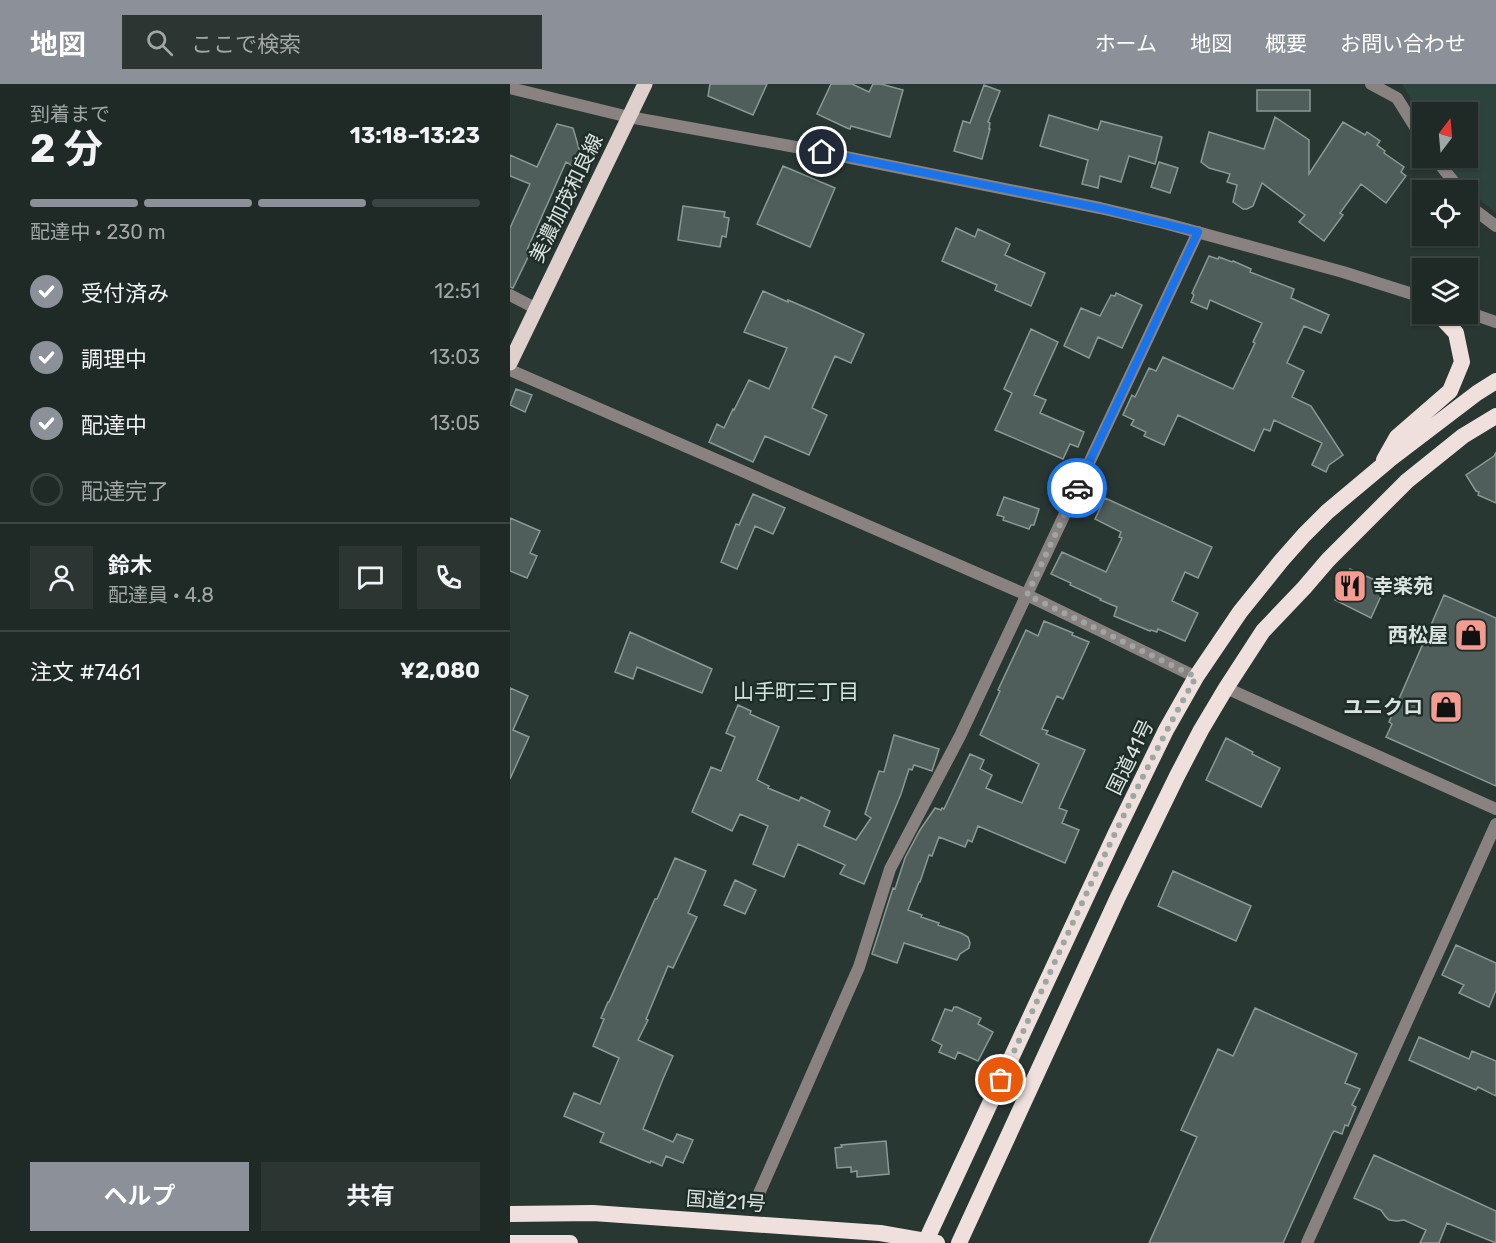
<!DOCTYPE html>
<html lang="ja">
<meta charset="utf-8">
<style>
body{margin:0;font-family:Rubik,"Noto Sans JP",sans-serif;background:#2c3532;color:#f1f3f6;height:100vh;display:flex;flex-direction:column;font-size:22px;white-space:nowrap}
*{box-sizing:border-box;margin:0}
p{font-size:20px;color:#a1a6a7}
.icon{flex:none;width:33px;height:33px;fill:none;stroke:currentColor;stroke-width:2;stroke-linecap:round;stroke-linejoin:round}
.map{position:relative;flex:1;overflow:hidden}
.drawer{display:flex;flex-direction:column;background:#1f2926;width:510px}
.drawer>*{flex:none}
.needle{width:39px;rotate:16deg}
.tools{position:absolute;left:902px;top:18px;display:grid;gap:12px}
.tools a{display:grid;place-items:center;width:66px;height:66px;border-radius:0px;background:#1f2926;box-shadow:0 2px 4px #0004,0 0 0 2px #3c4543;font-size:30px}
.pin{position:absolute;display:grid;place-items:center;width:51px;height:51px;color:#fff;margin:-26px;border:3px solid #fff;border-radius:50%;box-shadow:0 2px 6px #0007}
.courier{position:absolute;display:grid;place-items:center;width:60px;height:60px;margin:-30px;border:4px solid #1a73e8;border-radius:50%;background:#fff;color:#222;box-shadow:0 2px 8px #0007}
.headline em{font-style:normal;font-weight:700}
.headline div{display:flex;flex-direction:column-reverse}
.headline{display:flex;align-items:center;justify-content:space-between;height:102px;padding:0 30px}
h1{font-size:39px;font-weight:700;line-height:45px}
.bar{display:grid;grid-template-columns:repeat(4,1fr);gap:9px 6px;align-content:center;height:72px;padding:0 30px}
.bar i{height:8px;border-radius:4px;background:#3c4543}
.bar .active{background:#8c9099}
.bar p{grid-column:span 4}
.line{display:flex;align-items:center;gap:15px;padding:0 30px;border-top:2px solid #3c4543}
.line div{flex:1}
.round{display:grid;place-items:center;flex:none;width:63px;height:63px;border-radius:0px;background:#2c3532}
ol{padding:0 30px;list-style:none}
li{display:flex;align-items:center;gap:18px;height:66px}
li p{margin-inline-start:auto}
li .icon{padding:6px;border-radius:50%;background:#8c9099;color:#fff;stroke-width:4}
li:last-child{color:#a1a6a7}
li i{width:33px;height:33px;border:3px solid #3c4543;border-radius:50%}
.cta{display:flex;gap:12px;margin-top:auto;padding:12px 30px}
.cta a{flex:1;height:69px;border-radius:0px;background:#8c9099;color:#fff;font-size:24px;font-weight:700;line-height:69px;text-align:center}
.cta a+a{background:#2c3532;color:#f1f3f6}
header{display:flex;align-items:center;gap:36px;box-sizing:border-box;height:84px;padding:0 30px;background:#8c9099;color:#fff}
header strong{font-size:28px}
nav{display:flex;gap:33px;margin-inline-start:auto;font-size:21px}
.search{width:420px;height:54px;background:#2c3532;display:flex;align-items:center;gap:15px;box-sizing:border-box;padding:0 21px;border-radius:0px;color:#a1a6a7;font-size:22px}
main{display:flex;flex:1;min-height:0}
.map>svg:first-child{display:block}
.built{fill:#2c423c}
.building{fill:#4f5e5a;stroke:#899a95;stroke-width:1.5}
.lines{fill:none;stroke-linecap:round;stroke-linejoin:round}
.minor{stroke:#8a8281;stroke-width:12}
.tertiary{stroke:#8a8281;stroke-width:12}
.primary{stroke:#dfd0ce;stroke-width:15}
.trunk{stroke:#efe0de;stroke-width:16}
.done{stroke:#9ca7a3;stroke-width:6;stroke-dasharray:0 10.8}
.route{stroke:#1a73e8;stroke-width:8}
.labels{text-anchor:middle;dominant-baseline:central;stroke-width:5;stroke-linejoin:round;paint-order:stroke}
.street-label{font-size:20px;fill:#dae3e0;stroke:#1f2d29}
.poi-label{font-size:20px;font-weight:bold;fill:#dae3e0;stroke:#1f2d29;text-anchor:end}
.neighbourhood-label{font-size:21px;fill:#d3e5df;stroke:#1f2d29}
</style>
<header>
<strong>地図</strong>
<div class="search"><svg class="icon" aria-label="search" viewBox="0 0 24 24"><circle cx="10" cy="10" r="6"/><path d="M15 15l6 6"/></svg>ここで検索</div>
<nav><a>ホーム</a><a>地図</a><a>概要</a><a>お問い合わせ</a></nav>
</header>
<main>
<section class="drawer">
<div class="headline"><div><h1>2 分</h1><p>到着まで</p></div><em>13:18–13:23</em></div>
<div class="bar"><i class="active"></i><i class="active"></i><i class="active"></i><i></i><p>配達中 · 230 m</p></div>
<ol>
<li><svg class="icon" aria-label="check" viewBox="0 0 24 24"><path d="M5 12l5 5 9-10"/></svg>受付済み<p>12:51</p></li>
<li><svg class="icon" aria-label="check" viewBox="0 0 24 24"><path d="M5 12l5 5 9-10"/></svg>調理中<p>13:03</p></li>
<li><svg class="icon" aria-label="check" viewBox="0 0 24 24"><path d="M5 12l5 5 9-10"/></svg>配達中<p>13:05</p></li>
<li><i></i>配達完了</li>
</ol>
<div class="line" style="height:108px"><a class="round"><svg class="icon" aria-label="person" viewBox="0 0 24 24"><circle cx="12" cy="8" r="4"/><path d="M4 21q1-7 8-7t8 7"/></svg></a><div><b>鈴木</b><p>配達員 · 4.8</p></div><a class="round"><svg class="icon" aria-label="chat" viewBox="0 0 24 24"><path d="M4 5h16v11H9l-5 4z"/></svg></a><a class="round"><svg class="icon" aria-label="phone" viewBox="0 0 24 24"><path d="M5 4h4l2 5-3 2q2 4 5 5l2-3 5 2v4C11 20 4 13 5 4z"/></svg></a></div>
<div class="line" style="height:78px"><div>注文 #7461</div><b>¥2,080</b></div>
<div class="cta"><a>ヘルプ</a><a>共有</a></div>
</section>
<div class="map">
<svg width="986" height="1159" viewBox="0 0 986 1159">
<rect width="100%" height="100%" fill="#293733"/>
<!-- built -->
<path class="built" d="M 892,0 L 986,0 L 986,129 L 950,98 L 936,74 L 957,74 L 957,28 L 912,28 L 912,33 Z"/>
<!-- building -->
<path class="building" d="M 200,0 L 257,0 L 243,31 L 198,12 Z
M 321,0 L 342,0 L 359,8 L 363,0 L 371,0 L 393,6 L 380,53 L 341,42 L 340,45 L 337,44 L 307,30 Z
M 474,1 L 490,7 L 478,38 L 480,39 L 479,45 L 480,45 L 472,75 L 444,67 L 453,37 L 460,39 Z
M 747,6 L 800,6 L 800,27 L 747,27 Z
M 539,31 L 588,46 L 591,37 L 652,53 L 645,80 L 619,72 L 611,98 L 590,92 L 588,104 L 572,100 L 578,76 L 530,62 Z
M 765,33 L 799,56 L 799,90 L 833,38 L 855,51 L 857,48 L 870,57 L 867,61 L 875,67 L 874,69 L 894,83 L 891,88 L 896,92 L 876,119 L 851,100 L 830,129 L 833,131 L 814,157 L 789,138 L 795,131 L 752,99 L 743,122 L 737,125 L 733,125 L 723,118 L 727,101 L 717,98 L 720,90 L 699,84 L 691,78 L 699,48 L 754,65 Z
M 47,40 L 63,44 L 70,68 L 63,82 L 56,78 L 17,166 L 21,167 L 3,204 L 0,203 L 0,144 L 20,100 L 0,92 L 0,71 L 27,83 Z
M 649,78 L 668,84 L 660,109 L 641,103 Z
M 273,82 L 325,104 L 300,163 L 247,140 Z
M 173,122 L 215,128 L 214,133 L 219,134 L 216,153 L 212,152 L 210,163 L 168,156 Z
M 446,144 L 465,153 L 468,145 L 500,160 L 495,171 L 535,189 L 521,222 L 485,206 L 487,201 L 432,177 Z
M 699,172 L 708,175 L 709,173 L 722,178 L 723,177 L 741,185 L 740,188 L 784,205 L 781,214 L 819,231 L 811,249 L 794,242 L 777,279 L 794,287 L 782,313 L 801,322 L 833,371 L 819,381 L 816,388 L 802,381 L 812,359 L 764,336 L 760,347 L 754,345 L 744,367 L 668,331 L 654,361 L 634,352 L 636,348 L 621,341 L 624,336 L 613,331 L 622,311 L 625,313 L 639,284 L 646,287 L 653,273 L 723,305 L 745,259 L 743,258 L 752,239 L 700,216 L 697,225 L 681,218 L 684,211 L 682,209 Z
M 253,207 L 278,218 L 278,216 L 306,228 L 354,250 L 341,279 L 325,272 L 302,324 L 317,331 L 299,371 L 255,352 L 243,378 L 199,358 L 207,340 L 214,344 L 223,325 L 224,326 L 239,296 L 259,305 L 277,264 L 234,248 Z
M 606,209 L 632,221 L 612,264 L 588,253 L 579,274 L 554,262 L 571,224 L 590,232 L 601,211 L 605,212 Z
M 521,245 L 548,258 L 524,311 L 536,316 L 530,329 L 574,348 L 568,363 L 560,360 L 553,375 L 485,346 L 502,309 L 494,305 Z
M 6,305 L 22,311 L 15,328 L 0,321 Z
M 986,368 L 986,419 L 968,411 L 969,408 L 966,407 L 956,391 L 984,372 Z
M 243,410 L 275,424 L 263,450 L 245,442 L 227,485 L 211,478 L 226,440 L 229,441 Z
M 494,413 L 529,425 L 524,441 L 521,441 L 519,445 L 493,436 L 494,433 L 487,431 Z
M 595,414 L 702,463 L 688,494 L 675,488 L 662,517 L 688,529 L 675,557 L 648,545 L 647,548 L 641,546 L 640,547 L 604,532 L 607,523 L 590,516 L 591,515 L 560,501 L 561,499 L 541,490 L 552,468 L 596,488 L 612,454 L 609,453 L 611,448 L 585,435 Z
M 0,434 L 30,447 L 20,469 L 27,472 L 17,494 L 0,487 Z
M 840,485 L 876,501 L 861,534 L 825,516 Z
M 934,511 L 986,534 L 986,702 L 876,653 L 882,640 L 879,638 Z
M 534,537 L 563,549 L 562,551 L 579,558 L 553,615 L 547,612 L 532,645 L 538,647 L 536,650 L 575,666 L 549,724 L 557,727 L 552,739 L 569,746 L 555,779 L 468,742 L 462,758 L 458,756 L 455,763 L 429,753 L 422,772 L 419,771 L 410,798 L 409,798 L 398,826 L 412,831 L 411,833 L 429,839 L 428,841 L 451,849 L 458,853 L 460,859 L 459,864 L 450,870 L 447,876 L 394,859 L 387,879 L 362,870 L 383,804 L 385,805 L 395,774 L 410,746 L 425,724 L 431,726 L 432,724 L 434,725 L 460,670 L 474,676 L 470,685 L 482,691 L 476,704 L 512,719 L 529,680 L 470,651 L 490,607 L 488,606 L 516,546 L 528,552 Z
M 120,548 L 202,585 L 192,609 L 127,583 L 123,595 L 105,588 Z
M 0,604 L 18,612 L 3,646 L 19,653 L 0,695 Z
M 228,621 L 241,627 L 240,630 L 269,643 L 247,696 L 259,702 L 258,704 L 289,717 L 291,713 L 320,727 L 314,742 L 346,756 L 361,734 L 355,730 L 369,687 L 374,688 L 384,651 L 429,665 L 422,687 L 404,681 L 402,686 L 399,685 L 391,710 L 354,800 L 330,790 L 335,781 L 288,760 L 274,793 L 243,780 L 258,742 L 230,730 L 222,747 L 182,728 L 201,683 L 211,687 L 225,653 L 216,649 Z
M 716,654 L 743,668 L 742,670 L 770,684 L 751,723 L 696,696 Z
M 165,774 L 196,787 L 178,829 L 187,833 L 163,884 L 158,882 L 136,935 L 138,936 L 128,956 L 163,972 L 153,995 L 133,1045 L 163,1058 L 167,1050 L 183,1056 L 173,1079 L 156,1072 L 152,1082 L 141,1077 L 140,1079 L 90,1058 L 94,1049 L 54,1032 L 64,1009 L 90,1020 L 109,974 L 83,962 L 94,935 L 91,934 L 98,918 L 99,918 L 145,815 L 147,815 Z
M 663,787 L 741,822 L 726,857 L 648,822 Z
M 225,796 L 246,806 L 235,830 L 214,821 Z
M 946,861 L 986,879 L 986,906 L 979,923 L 949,909 L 954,901 L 932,891 Z
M 444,923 L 447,923 L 471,934 L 468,940 L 483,948 L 468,977 L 448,968 L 445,975 L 429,968 L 432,961 L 422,956 L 435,925 L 442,927 Z
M 745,924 L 847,970 L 835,999 L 850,1005 L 842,1021 L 846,1023 L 838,1042 L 835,1041 L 832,1050 L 824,1047 L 822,1050 L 773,1159 L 639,1159 L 687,1053 L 671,1046 L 708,965 L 723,972 Z
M 909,953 L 959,975 L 962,967 L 986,977 L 986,1012 L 968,1003 L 966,1006 L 899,976 Z
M 376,1057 L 379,1090 L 347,1093 L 347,1087 L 341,1088 L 341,1083 L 327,1084 L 325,1064 L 332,1063 L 331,1061 Z
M 864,1071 L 986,1127 L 986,1159 L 937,1139 L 929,1159 L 910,1159 L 916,1146 L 894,1136 L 887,1137 L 879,1136 L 875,1132 L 871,1126 L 844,1114 Z"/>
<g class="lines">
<!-- minor -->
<path class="minor" d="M 861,0 L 887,14 L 912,54
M 925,74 L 950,106
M 957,116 L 966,127 L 986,142
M 0,211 L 27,225
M 0,286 L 517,511 L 686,593
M 716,604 L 986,725
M 247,1114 L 349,883 L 380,785 L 450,652 L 688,148
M 797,1159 L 986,740"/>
<!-- tertiary -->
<path class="tertiary" d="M 0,4 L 119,33 L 291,64 L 590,124 L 654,139 L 833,188 L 912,213
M 957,228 L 986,238"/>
<!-- primary -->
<path class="primary" d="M 0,279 L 135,0"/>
<!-- trunk -->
<path class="trunk" d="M 874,376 L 887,353 L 940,307 L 952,278 L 946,249 L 928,230
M 0,1130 L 83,1129 L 370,1149 L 427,1159
M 0,1159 L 60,1159
M 415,1159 L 605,751 L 656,646 L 686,593 L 730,528 L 771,477 L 794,451 L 817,428 L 879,376 L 967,309 L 986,297
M 449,1159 L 608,813 L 667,692 L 691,646 L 716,604 L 753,547 L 794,504 L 818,476 L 897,397 L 953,352 L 986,332"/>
</g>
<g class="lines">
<!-- done -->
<path class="done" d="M 491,996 C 553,861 613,723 686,593 L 517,511 L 567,404"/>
<!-- route -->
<path class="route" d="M 312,68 L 590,124 L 688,148 L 567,404"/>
</g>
<!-- icons -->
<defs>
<symbol id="restaurant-square" viewBox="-11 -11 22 22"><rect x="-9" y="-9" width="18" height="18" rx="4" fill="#f59c92" stroke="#1f2d29"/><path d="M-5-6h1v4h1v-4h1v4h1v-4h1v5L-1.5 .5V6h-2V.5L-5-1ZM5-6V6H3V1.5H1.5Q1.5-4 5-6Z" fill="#111"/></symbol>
<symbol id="shop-square" viewBox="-11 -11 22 22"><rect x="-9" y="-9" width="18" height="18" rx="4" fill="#f59c92" stroke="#1f2d29"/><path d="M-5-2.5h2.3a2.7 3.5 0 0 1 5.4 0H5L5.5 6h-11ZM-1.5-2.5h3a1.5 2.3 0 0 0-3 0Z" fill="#111"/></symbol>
</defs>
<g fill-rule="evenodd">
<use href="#restaurant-square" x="821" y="483" width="38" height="38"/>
<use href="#shop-square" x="942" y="532" width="38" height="38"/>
<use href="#shop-square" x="917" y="604" width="38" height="38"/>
</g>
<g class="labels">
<!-- street labels -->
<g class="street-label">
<text transform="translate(56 114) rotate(-64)">美濃加茂和良線</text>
<text transform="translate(620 673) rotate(-64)">国道41号</text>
<text transform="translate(216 1117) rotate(4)">国道21号</text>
</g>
<!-- poi labels -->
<g class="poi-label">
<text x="863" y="502" text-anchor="start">幸楽苑</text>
<text x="938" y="551">西松屋</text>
<text x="913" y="623">ユニクロ</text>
</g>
<!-- neighbourhood labels -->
<g class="neighbourhood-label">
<text x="286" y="607">山手町三丁目</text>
</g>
</g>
</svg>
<div class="tools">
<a><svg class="needle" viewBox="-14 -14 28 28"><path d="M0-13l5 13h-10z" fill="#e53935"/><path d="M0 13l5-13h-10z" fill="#a1a6a7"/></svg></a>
<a><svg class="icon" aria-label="locate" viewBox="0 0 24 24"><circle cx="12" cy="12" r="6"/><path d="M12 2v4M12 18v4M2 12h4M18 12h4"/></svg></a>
<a><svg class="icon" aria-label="layers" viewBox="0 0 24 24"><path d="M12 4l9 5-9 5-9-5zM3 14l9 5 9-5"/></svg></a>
</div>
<div class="pin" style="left:491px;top:996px;background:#ea580c"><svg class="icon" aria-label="bag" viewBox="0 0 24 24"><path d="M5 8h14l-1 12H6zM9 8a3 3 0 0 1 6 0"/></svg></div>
<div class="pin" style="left:312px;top:68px;background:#1f2937"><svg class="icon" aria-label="home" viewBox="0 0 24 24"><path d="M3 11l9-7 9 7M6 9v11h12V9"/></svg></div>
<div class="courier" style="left:567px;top:404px"><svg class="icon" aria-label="car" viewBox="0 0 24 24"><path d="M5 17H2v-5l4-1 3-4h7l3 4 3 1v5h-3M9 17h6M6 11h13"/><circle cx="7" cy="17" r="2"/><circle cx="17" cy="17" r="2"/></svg></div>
</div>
</main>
